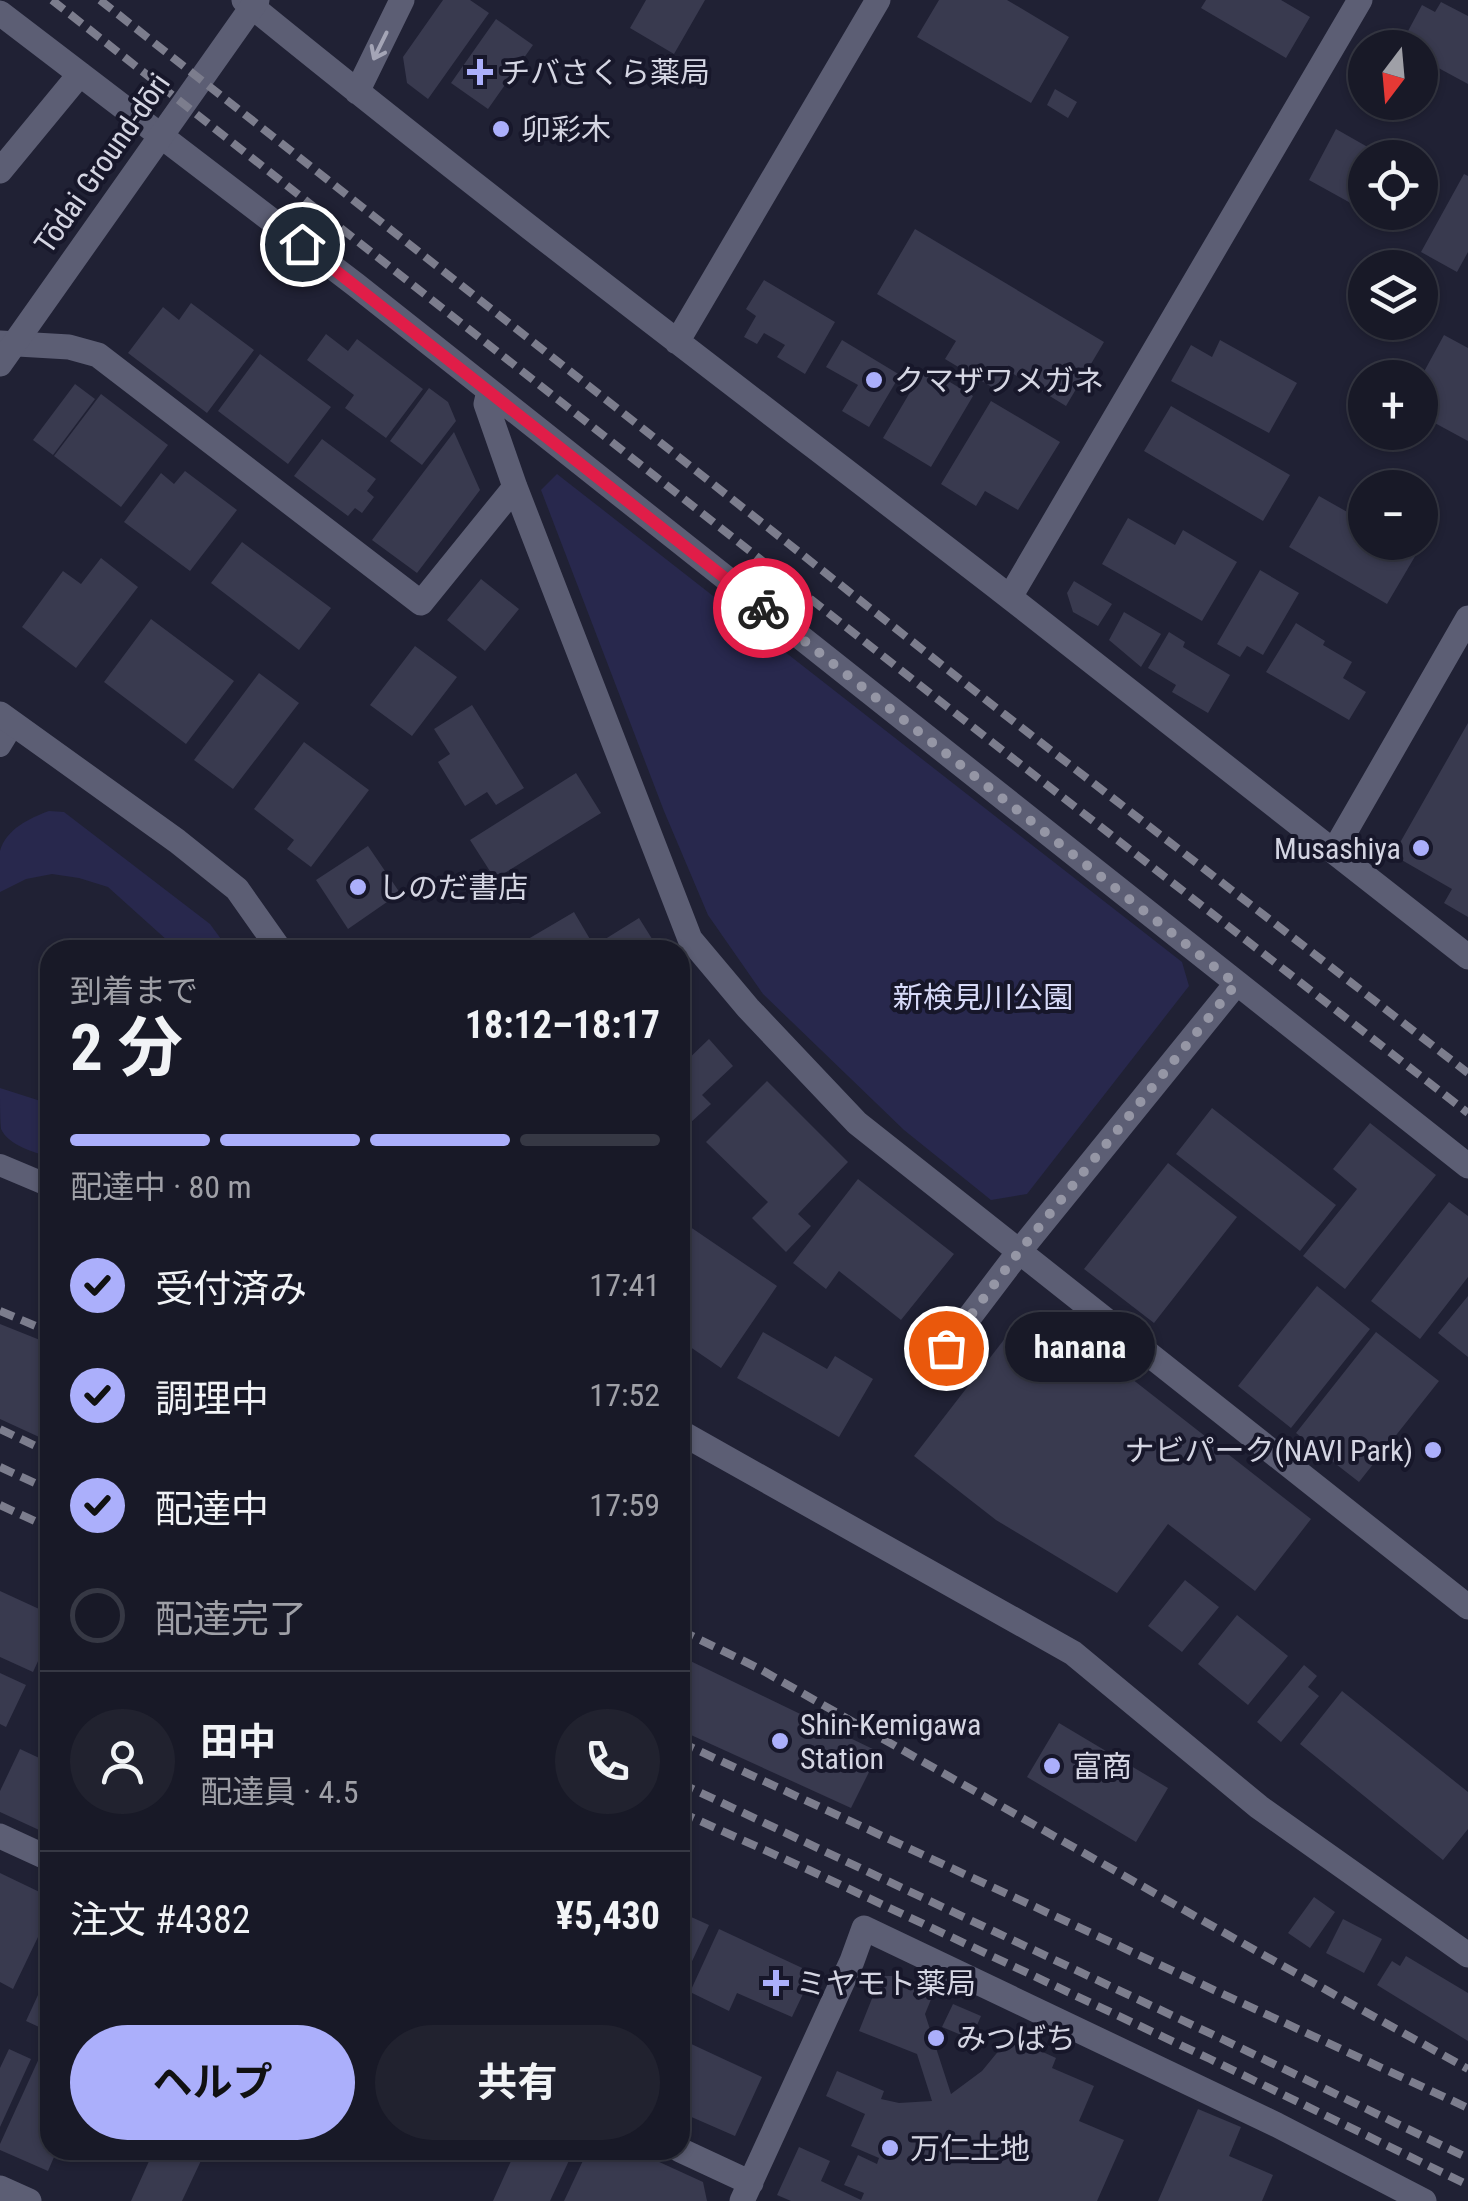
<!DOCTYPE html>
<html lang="ja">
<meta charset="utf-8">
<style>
body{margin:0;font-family:"Roboto Condensed","Noto Sans JP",sans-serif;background:#21222f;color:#f1f3f6;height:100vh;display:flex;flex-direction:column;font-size:38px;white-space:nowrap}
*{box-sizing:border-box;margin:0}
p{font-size:32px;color:#9fa0a7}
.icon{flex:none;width:55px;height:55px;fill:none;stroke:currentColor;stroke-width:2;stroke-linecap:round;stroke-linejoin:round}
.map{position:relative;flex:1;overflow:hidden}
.sheet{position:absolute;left:40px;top:940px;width:650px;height:1220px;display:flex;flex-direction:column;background:#181927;border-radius:30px;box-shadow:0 2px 8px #0004,0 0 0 2px #363844}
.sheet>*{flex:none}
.needle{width:65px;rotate:196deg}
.controls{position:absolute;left:1348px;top:30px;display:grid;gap:20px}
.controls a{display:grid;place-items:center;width:90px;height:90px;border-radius:50%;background:#181927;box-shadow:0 2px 8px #0004,0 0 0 2px #363844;font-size:50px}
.pin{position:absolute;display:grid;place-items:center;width:85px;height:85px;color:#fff;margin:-42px;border:5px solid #fff;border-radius:50%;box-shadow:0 2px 10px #0007}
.courier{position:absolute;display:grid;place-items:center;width:100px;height:100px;margin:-50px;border:8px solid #e11d48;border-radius:50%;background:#fff;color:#222;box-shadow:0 2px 12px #0007}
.bubble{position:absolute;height:70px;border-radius:35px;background:#181927;box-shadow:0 2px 8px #0004,0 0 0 2px #363844;font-size:32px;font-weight:700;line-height:70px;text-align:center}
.summary em{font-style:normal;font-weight:700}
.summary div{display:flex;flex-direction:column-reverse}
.summary{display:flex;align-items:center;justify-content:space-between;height:170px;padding:0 30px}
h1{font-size:65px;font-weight:700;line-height:75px}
.bar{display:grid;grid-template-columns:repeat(4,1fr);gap:15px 10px;align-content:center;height:120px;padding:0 30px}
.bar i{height:12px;border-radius:8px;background:#363844}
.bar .active{background:#abaffb}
.bar p{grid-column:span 4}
.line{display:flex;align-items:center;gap:25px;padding:0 30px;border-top:2px solid #363844}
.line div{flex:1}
.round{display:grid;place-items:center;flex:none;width:105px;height:105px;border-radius:52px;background:#21222f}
ol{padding:0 30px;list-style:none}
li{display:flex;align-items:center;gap:30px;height:110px}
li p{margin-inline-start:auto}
li .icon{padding:10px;border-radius:50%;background:#abaffb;color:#111;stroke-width:4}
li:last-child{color:#9fa0a7}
li i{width:55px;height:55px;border:5px solid #363844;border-radius:50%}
.primary-button{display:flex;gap:20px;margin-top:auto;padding:20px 30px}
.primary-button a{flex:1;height:115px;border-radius:60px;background:#abaffb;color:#111;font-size:40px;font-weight:700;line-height:115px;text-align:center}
.primary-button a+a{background:#21222f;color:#f1f3f6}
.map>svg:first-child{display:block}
.green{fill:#28284d}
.building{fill:#393a4f}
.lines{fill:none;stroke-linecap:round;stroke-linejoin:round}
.lane{stroke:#5c5e74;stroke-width:22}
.street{stroke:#5c5e74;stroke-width:25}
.secondary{stroke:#5c5e74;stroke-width:25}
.rail{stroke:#7c7d8d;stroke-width:8;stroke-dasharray:15 8;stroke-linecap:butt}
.oneway{stroke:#a4a5b6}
.done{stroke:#9596a5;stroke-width:10;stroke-dasharray:0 18}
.route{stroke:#e11d48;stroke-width:12}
.poi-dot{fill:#abaffb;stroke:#17172a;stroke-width:4}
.labels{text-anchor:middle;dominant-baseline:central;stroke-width:8;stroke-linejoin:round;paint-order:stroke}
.poi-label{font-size:30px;fill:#d4d5e2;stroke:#17172a;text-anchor:start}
.street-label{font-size:30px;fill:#d4d5e2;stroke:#17172a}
.park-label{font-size:30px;fill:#d7daf8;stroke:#17172a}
</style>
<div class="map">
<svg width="1468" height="2201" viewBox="0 0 1468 2201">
<rect width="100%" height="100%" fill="#202134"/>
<!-- green -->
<path class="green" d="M 557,474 L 1182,962 L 1189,986 L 1027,1194 L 991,1200 L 904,1130 L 763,994 L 708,915 L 664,811 L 541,490 Z
M 49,811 L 64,812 L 210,924 L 229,950 L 178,950 L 108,887 L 79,878 L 52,874 L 26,879 L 0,892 C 0,880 0,863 0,851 C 6,829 30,818 49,811 Z
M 0,1088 L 50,1104 L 50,1157 C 34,1152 9,1146 1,1129 C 0,1119 0,1100 0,1088 Z"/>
<!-- building -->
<path class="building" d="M 443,0 L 470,0 L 489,13 L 428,99 L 407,83 L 403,57 Z
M 646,0 L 705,0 L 674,54 L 630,28 Z
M 939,0 L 1007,0 L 1069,37 L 1031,103 L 917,37 Z
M 1206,0 L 1281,0 L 1310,17 L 1286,58 L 1201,8 Z
M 1441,2 L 1468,16 L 1468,84 L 1420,58 L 1420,48 L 1400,46 L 1422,5 L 1435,12 Z
M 496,19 L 533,45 L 488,109 L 451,83 Z
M 1055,89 L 1077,102 L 1068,118 L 1047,105 Z
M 1336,129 L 1387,158 L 1365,158 L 1365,211 L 1309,180 Z
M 1464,174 L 1468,176 L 1468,252 L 1457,272 L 1421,252 Z
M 915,229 L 1104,342 L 1066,406 L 1007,370 L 995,389 L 945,359 L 956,341 L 877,294 Z
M 764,280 L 835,322 L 805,374 L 777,357 L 785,345 L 764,333 L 757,344 L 744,337 L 756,316 L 746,309 Z
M 191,303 L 254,350 L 207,413 L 128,353 L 163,307 L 179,320 Z
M 326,334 L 348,351 L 357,339 L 423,389 L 386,438 L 345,408 L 354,395 L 307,360 Z
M 1444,335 L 1468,348 L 1468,441 L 1420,415 L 1420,379 Z
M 842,340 L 900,375 L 869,427 L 842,411 L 858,385 L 826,367 Z
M 1220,340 L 1297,383 L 1269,433 L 1171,381 L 1191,345 L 1212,357 Z
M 260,354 L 331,407 L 288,464 L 218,411 Z
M 925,367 L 973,396 L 931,467 L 883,438 Z
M 75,384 L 95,399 L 53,455 L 33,440 Z
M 429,388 L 448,402 L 456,421 L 422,465 L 390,441 Z
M 101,394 L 168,445 L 121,507 L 54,456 Z
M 991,401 L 1060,442 L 1018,510 L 985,491 L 976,506 L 941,484 Z
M 1171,406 L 1290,475 L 1263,521 L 1144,451 Z
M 454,432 L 480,490 L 417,573 L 372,540 Z
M 322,439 L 376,479 L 367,491 L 374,497 L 362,513 L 355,508 L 348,516 L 294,476 Z
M 185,471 L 237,510 L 190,571 L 124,522 L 161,473 L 174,484 Z
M 1319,496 L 1365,522 L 1365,542 L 1399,542 L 1417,553 L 1387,604 L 1289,547 Z
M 1128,518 L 1175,545 L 1183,530 L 1237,562 L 1202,621 L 1102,564 Z
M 242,542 L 331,608 L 299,650 L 211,583 Z
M 101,558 L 138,587 L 76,668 L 22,627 L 63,571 L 81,584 Z
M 1260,570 L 1299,593 L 1263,655 L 1247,646 L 1240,657 L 1217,644 Z
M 481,579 L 519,609 L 485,651 L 447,620 Z
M 1074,581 L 1112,604 L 1098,626 L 1073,612 L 1067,593 Z
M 1124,612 L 1161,634 L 1141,667 L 1109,640 Z
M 151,619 L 234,681 L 186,744 L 104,682 Z
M 1296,623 L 1325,641 L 1323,645 L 1352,662 L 1343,678 L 1366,692 L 1349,720 L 1266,672 Z
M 1169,632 L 1185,642 L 1183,647 L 1230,675 L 1208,713 L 1172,692 L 1176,685 L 1148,668 Z
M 415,646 L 457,677 L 412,736 L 370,705 Z
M 259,673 L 299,703 L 233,789 L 194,760 Z
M 472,705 L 524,788 L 496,805 L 487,792 L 465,806 L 438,762 L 450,754 L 434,729 Z
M 1468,723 L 1468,917 L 1444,903 L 1452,889 L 1393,855 Z
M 304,742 L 369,790 L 311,867 L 287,849 L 294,840 L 254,809 Z
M 576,773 L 601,813 L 495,879 L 470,840 Z
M 368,846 L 400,893 L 348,929 L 316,880 Z
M 574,912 L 594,946 L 639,918 L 659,950 L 528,950 L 523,942 Z
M 709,1039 L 733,1066 L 702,1095 L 711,1104 L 680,1132 L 680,1067 Z
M 767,1081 L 848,1162 L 798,1214 L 811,1226 L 786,1252 L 752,1218 L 768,1202 L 706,1142 Z
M 1212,1108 L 1336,1205 L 1300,1251 L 1176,1154 Z
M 1370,1123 L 1436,1175 L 1345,1289 L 1303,1256 L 1357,1189 L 1333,1169 Z
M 1168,1163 L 1237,1217 L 1154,1323 L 1084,1269 Z
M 858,1179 L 954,1254 L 901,1320 L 839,1271 L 826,1289 L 793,1263 Z
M 1449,1202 L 1468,1216 L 1468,1277 L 1420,1339 L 1371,1301 Z
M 680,1220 L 777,1286 L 721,1368 L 680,1340 Z
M 1317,1286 L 1370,1329 L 1291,1428 L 1238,1386 Z
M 1468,1296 L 1468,1357 L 1438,1333 Z
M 1054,1318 L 1311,1519 L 1255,1591 L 1168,1524 L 1117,1593 L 996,1520 L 914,1456 L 1020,1319 Z
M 0,1324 L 50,1344 L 50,1442 L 0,1419 Z
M 763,1332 L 827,1369 L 835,1356 L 873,1379 L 839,1437 L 737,1378 Z
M 1376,1332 L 1439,1381 L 1359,1482 L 1296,1433 Z
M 1185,1580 L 1219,1607 L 1182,1652 L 1148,1626 Z
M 0,1591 L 50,1614 L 50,1635 L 33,1672 L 0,1657 Z
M 1237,1615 L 1288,1656 L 1248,1705 L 1198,1664 Z
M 680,1656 L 879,1752 L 851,1808 L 680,1730 Z
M 1304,1665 L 1317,1676 L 1308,1687 L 1319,1696 L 1281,1742 L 1257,1722 Z
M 0,1673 L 26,1685 L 6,1727 L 0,1724 Z
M 1342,1691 L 1468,1792 L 1468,1829 L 1443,1860 L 1300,1744 Z
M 1059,1723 L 1168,1788 L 1136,1842 L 1027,1777 Z
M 20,1749 L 50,1763 L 50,1835 L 0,1812 L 0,1791 Z
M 0,1873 L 50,1897 L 50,1912 L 13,1989 L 0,1982 Z
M 1314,1897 L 1335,1912 L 1310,1948 L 1288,1933 Z
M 680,1912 L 709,1925 L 680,1987 Z
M 1343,1919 L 1382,1939 L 1364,1973 L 1326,1953 Z
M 719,1929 L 813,1973 L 792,2017 L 737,1993 L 729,2011 L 690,1992 Z
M 1406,1956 L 1468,1993 L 1468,2041 L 1377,1985 L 1392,1961 L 1400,1966 Z
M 50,1969 L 50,2032 L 26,2021 Z
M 881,1976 L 895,1976 L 919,1985 L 928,1991 L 932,1997 L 925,2014 L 951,2094 L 982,2071 L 1010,2037 L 1056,2058 L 1052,2068 L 1094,2086 L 1079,2121 L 1124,2140 L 1097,2201 L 791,2201 L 777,2195 L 799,2147 L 830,2161 L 821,2181 L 861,2200 L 864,2193 L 844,2185 L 858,2155 L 877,2164 L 879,2158 L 851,2146 L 865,2114 L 826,2096 L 837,2071 L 884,2091 L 881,2099 L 899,2103 L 932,2101 L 917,2054 L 859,2031 Z
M 953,2004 L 981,2016 L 971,2039 L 942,2027 Z
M 687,2042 L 762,2077 L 735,2136 L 680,2112 L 680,2057 Z
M 9,2049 L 31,2059 L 0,2127 L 0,2068 Z
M 41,2054 L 50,2058 L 50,2150 L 57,2150 L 48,2171 L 0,2150 L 0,2144 Z
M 1198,2109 L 1241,2127 L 1229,2156 L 1273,2175 L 1262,2201 L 1158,2201 Z
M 154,2150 L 206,2150 L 182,2201 L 131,2201 Z
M 516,2150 L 574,2150 L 550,2201 L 493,2201 Z
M 588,2150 L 633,2150 L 703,2182 L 707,2201 L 564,2201 Z"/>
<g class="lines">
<!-- lane -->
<path class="lane" d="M 0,746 L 14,723
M 0,1165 L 50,1186"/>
<!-- street -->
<path class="street" d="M 244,0 C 494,204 752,398 1007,595 C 1162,715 1315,837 1468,957
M 0,13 L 356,285 L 1468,1166
M 357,92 L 402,0
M 0,171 L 80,74
M 677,342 L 878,0
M 0,343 L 69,347 L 98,355 L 421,603 L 515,487
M 489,391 L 486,404 L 515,487 L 690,939 L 748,1008 L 857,1123 L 1468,1607
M 1010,597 L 1360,0
M 1334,851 L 1468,618
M 946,1348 L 1018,1253 L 1236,984
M 0,1836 L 50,1859
M 680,2150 L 751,2183
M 0,2188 L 29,2201
M 742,2201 L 852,1961 L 864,1928 L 1277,2125 L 1424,2201"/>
<!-- secondary -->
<path class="secondary" d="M 0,364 L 257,0
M 0,714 L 177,841 L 237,889 L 280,950
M 680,1432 L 1073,1653 L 1259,1807 L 1468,1955"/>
<!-- rail -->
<path class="rail" d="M 52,0 L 988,739 L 1468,1113
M 100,0 L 1004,714 L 1468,1073
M 0,1311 L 50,1332
M 0,1429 L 50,1453
M 0,1467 L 50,1490
M 0,1505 L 50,1528
M 680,1630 L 758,1668 L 1267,1957 L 1468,2069
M 680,1742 L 1468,2108
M 680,1783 L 1222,2039 L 1468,2158
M 680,1812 L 809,1870 L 1210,2059 L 1468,2185"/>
</g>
<!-- one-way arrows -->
<defs><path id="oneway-shaft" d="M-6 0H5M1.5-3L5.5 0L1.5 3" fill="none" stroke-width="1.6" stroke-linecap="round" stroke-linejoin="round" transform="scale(2.5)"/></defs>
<use class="oneway" href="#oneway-shaft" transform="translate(380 46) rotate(116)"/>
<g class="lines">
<!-- done -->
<path class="done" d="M 763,608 L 1236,984 L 1018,1253 L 946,1348"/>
<!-- route -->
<path class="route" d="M 302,244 L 763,608"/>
</g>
<!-- markers -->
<g class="poi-dot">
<path d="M475 57h10v10h10v10h-10v10h-10v-10h-10v-10h10z"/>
<circle cx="501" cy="129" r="10"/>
<circle cx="874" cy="380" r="10"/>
<circle cx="1421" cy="848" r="10"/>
<circle cx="358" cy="887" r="10"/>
<circle cx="1433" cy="1450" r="10"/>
<circle cx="780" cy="1741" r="10"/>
<circle cx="1052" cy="1766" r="10"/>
<path d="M771 1968h10v10h10v10h-10v10h-10v-10h-10v-10h10z"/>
<circle cx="936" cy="2038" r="10"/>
<circle cx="890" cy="2148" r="10"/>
</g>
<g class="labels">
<!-- poi labels -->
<g class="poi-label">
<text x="500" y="72">チバさくら薬局</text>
<text x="521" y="129">卯彩木</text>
<text x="894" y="380">クマザワメガネ</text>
<text x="1401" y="848" text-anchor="end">Musashiya</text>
<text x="378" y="887">しのだ書店</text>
<text x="1413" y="1450" text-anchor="end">ナビパーク(NAVI Park)</text>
<text x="800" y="1724">Shin-Kemigawa<tspan x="800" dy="34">Station</tspan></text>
<text x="1072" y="1766">富商</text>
<text x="796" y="1983">ミヤモト薬局</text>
<text x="956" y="2038">みつばち</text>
<text x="910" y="2148">万仁土地</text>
</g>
<!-- street labels -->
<g class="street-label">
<text transform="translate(102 163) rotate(-55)">Tōdai Ground-dōri</text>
</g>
<!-- park labels -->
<g class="park-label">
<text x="983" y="997">新検見川公園</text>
</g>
</g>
</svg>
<div class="controls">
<a><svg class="needle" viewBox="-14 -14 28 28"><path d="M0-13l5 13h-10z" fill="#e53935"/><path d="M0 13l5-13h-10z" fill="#9fa0a7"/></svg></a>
<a><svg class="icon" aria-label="locate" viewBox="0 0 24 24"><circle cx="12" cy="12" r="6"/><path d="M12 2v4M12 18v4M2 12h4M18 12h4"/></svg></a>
<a><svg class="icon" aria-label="layers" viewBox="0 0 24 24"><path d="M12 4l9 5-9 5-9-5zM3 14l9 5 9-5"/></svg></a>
<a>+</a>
<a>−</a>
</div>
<div class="pin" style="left:946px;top:1348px;background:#ea580c"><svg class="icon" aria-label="bag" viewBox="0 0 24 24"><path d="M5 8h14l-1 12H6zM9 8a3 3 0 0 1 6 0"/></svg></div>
<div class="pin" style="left:302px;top:244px;background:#1f2937"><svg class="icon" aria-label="home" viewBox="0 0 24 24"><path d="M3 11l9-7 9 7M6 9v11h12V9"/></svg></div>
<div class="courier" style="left:763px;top:608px"><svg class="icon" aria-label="bike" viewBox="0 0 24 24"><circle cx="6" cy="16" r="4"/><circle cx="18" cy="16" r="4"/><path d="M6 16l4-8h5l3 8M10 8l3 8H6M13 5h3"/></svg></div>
<div class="bubble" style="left:1005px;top:1312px;width:150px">hanana</div>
<section class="sheet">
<div class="summary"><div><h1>2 分</h1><p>到着まで</p></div><em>18:12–18:17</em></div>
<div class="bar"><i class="active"></i><i class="active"></i><i class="active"></i><i></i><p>配達中 · 80 m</p></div>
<ol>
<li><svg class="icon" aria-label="check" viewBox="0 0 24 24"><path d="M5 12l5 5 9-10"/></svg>受付済み<p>17:41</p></li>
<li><svg class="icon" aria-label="check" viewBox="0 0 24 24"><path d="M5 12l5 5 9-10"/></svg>調理中<p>17:52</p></li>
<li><svg class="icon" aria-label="check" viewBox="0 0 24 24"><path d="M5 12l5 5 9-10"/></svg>配達中<p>17:59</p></li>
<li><i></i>配達完了</li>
</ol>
<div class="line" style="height:180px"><a class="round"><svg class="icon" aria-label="person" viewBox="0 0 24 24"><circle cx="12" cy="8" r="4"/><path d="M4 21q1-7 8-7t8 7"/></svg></a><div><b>田中</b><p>配達員 · 4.5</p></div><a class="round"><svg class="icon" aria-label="phone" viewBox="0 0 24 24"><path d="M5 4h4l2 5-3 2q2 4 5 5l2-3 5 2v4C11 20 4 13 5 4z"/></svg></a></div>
<div class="line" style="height:130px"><div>注文 #4382</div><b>¥5,430</b></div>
<div class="primary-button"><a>ヘルプ</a><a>共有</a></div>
</section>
</div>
